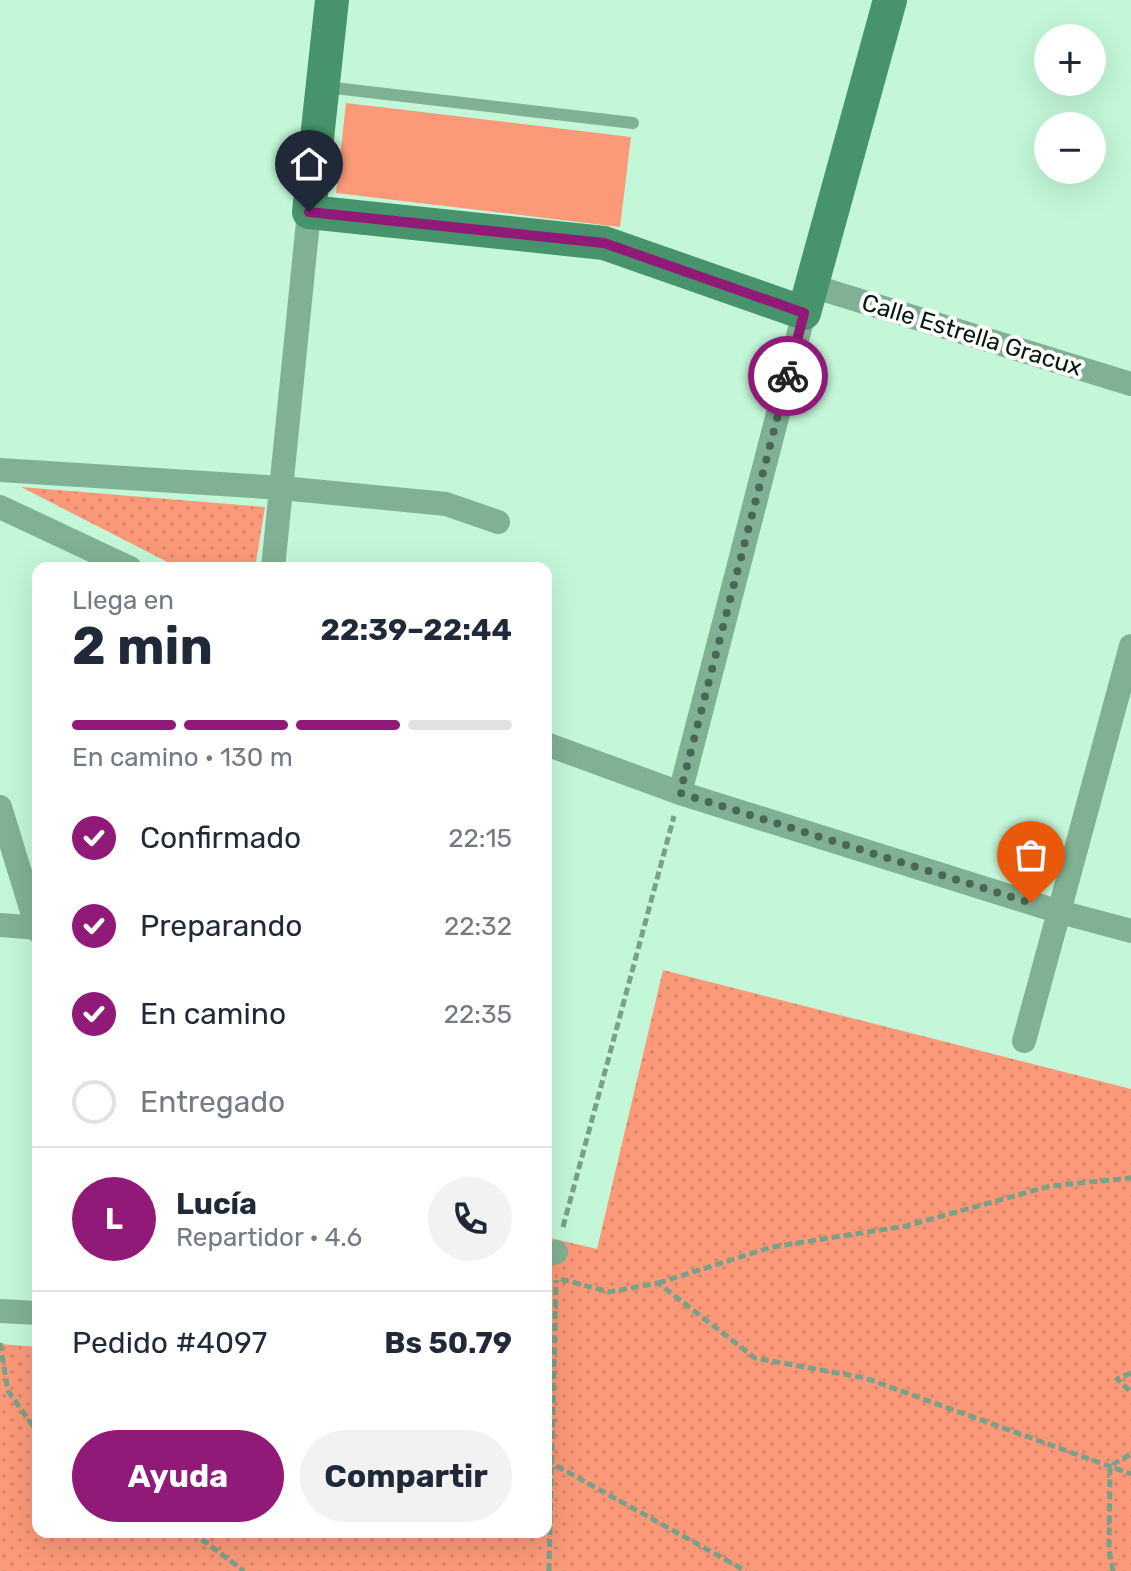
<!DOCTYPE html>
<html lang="es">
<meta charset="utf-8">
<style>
body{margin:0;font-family:Rubik,sans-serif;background:#f2f2f3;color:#1f2937;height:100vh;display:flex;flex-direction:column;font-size:30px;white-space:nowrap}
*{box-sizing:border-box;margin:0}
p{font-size:26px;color:#747a83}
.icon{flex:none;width:44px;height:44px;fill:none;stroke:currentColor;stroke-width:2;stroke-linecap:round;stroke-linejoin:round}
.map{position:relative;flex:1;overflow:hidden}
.drawer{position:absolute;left:32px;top:562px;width:520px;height:976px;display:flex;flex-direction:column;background:#fff;border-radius:16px;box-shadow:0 8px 32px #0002}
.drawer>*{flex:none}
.controls{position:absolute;left:1034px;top:24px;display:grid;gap:16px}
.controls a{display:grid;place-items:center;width:72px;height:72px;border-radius:50%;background:#fff;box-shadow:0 8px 32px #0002;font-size:40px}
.pin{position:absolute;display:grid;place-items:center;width:68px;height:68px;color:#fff;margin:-82px -34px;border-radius:50% 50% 50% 0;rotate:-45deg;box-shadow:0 0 8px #0007}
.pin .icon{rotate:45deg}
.courier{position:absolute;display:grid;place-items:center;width:80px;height:80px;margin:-40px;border:6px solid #911977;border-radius:50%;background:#fff;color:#222;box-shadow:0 2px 10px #0007}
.overview em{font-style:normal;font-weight:700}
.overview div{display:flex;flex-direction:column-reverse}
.overview{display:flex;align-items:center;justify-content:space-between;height:136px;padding:0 40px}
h1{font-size:52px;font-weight:700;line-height:60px}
.bar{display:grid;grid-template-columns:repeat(4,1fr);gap:12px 8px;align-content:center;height:96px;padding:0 40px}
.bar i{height:10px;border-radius:6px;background:#e0e1e3}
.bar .current{background:#911977}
.bar p{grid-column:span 4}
.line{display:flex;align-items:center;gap:20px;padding:0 40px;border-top:2px solid #e0e1e3}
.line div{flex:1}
.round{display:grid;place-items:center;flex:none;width:84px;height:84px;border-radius:42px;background:#f2f2f3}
ol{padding:0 40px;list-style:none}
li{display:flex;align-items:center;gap:24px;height:88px}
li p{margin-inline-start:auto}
li .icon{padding:8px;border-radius:50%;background:#911977;color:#fff;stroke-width:4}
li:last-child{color:#747a83}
li i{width:44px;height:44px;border:4px solid #e0e1e3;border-radius:50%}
.primary-button{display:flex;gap:16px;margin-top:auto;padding:16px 40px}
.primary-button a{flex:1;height:92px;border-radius:48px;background:#911977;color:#fff;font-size:32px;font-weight:700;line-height:92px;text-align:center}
.primary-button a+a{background:#f2f2f3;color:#1f2937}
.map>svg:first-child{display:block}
.grass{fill:url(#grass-dots)}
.park{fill:#fb9979}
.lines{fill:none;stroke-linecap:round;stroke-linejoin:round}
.path{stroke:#79a189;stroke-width:5;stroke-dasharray:8 4;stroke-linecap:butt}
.lane{stroke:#81b195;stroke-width:12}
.street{stroke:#81b195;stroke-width:24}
.secondary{stroke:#47946c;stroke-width:34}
.done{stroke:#486755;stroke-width:8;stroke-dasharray:0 14.4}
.route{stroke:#911977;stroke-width:10}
.labels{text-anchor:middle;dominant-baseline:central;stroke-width:8;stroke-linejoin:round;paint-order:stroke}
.street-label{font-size:24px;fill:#061a0f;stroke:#fff}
</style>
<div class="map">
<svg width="1131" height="1571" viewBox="0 0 1131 1571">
<defs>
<pattern id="grass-dots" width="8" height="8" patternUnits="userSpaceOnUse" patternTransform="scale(2)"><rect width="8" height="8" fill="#fb9979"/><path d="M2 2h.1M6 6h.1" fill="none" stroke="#d68367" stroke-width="1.8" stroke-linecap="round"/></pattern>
</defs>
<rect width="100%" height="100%" fill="#c3f7d8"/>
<!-- grass -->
<path class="grass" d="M 21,487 L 265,507 L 255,568 L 179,568 Z
M 663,970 L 1131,1089 L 1131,1571 L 0,1571 L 0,1344 L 38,1347 L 38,1532 L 546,1532 L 546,1237 L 597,1249 Z"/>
<!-- park -->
<path class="park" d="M 346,103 L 631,137 L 620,227 L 336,193 Z"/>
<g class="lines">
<!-- path -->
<path class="path" d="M 563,1227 L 674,816
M 561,1279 L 609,1292 L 658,1283 L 755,1358 L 865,1378 L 1131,1474
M 658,1283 L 772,1247 L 906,1226 L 1050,1186 L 1131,1178
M 0,1343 L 8,1391 L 38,1433
M 1131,1373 L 1117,1379 L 1131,1392
M 546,1460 L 746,1571
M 192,1532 L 244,1571
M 549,1571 L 556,1280
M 1113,1571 L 1109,1549 L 1110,1466 L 1131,1454"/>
<!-- lane -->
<path class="lane" d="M 326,87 L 633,123"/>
<!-- street -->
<path class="street" d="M 812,286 L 1131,384
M 0,470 L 282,488 L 446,504 L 498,522
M 0,507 L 130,568
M 273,568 L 309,212
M 546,744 L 680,793 L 1060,912 L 1131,931
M 680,793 L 804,313
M 0,807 L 38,931
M 0,925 L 38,928
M 1024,1041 L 1131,646
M 546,1255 L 556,1252
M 0,1311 L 38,1313"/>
<!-- secondary -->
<path class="secondary" d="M 332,0 L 309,212 L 604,243 L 804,313 L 890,0"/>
</g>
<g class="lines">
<!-- done -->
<path class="done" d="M 788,376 L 680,793 L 1031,903"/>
<!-- route -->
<path class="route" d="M 309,212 L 604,243 L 804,313 L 788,376"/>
</g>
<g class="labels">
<!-- street labels -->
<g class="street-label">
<text transform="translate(972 335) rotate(17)">Calle Estrella Gracux</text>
</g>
</g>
</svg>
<div class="controls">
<a>+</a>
<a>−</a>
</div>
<div class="pin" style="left:1031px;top:903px;background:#ea580c"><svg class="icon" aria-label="bag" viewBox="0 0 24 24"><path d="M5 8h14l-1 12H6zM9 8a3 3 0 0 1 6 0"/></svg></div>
<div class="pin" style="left:309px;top:212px;background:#1f2937"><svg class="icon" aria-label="home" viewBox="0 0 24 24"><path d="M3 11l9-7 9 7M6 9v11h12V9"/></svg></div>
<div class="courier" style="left:788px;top:376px"><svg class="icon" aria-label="bike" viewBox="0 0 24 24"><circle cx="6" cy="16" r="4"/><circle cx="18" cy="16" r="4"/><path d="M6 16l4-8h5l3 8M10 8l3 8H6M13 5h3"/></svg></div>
<section class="drawer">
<div class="overview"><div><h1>2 min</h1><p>Llega en</p></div><em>22:39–22:44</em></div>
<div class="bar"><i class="current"></i><i class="current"></i><i class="current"></i><i></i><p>En camino · 130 m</p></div>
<ol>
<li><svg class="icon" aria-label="check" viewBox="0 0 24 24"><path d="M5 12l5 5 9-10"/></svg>Confirmado<p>22:15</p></li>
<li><svg class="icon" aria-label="check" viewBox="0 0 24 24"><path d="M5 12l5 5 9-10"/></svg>Preparando<p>22:32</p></li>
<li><svg class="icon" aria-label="check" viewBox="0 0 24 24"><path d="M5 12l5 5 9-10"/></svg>En camino<p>22:35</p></li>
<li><i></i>Entregado</li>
</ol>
<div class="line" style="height:144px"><b class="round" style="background:#911977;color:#fff">L</b><div><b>Lucía</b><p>Repartidor · 4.6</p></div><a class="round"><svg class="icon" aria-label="phone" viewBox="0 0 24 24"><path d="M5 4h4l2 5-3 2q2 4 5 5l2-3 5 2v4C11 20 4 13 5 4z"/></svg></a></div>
<div class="line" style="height:104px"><div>Pedido #4097</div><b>Bs 50.79</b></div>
<div class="primary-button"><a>Ayuda</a><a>Compartir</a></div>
</section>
</div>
